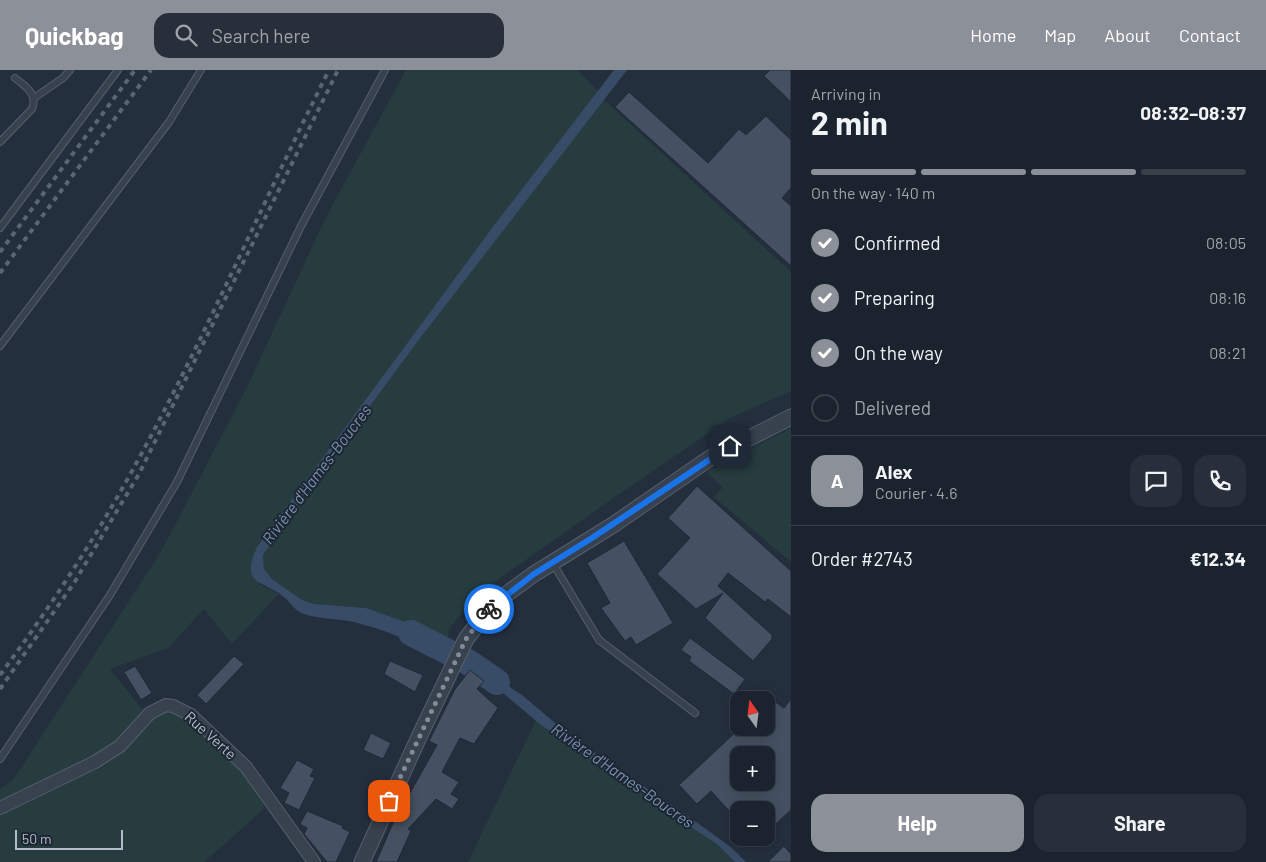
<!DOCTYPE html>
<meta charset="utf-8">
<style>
body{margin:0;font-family:Barlow,sans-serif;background:#282f3a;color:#f1f3f6;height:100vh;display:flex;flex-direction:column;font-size:19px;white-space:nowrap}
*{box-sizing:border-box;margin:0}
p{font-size:16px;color:#a0a4aa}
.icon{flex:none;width:28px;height:28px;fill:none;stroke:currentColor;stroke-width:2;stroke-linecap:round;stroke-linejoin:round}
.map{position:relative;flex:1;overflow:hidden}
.side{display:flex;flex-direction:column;background:#1b232e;width:475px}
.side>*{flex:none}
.needle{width:32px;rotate:346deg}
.controls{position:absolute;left:730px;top:621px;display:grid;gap:10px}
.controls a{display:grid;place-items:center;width:45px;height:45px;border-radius:10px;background:#1b232e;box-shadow:0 2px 12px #0003,0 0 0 1px #39404a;font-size:25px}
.scale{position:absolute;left:15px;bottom:12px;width:108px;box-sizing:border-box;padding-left:5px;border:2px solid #b4bcc9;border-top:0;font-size:14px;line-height:18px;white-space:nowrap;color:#b4bcc9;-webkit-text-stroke:4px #1d2633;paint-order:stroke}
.pin{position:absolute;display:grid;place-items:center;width:42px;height:42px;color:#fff;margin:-21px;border-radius:10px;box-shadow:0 2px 8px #0006}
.courier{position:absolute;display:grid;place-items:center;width:50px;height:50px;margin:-25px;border:4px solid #1a73e8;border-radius:50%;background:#fff;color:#222;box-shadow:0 1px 6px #0007}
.summary em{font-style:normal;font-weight:700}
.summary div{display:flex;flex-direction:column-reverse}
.summary{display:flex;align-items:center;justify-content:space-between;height:85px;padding:0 20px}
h1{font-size:32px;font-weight:700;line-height:38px}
.bar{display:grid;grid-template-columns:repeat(4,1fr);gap:8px 5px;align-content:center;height:60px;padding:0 20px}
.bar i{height:6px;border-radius:4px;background:#39404a}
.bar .active{background:#8c9099}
.bar p{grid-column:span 4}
.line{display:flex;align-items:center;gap:12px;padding:0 20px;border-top:1px solid #39404a}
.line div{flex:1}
.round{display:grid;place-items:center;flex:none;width:52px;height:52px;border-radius:15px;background:#282f3a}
ol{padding:0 20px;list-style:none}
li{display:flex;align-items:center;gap:15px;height:55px}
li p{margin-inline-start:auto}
li .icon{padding:5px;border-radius:50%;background:#8c9099;color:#fff;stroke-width:4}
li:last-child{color:#a0a4aa}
li i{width:28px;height:28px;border:2px solid #39404a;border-radius:50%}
.action{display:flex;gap:10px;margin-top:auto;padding:10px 20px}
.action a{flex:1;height:58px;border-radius:15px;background:#8c9099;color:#fff;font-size:20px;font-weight:700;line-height:58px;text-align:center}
.action a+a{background:#282f3a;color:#f1f3f6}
header{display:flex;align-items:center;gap:30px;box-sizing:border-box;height:70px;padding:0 25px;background:#8c9099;color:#fff}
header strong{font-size:24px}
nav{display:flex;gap:28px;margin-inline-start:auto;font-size:18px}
.search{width:350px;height:45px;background:#282f3a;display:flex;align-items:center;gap:12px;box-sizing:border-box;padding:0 18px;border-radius:15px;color:#a0a4aa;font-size:19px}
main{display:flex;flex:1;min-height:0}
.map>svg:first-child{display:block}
.green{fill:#263c3f}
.water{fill:#394c67}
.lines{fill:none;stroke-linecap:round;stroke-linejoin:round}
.river{stroke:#394c67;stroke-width:26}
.building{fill:#455162;stroke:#1f2835;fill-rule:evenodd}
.service-casing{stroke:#565f6c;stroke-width:8}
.minor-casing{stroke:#565f6c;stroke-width:14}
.tertiary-casing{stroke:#565f6c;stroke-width:17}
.service{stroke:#38414e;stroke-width:6}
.minor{stroke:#38414e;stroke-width:12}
.tertiary{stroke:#38414e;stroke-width:15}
.rail{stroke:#5a6575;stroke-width:4;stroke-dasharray:5 5;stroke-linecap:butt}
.done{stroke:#828b98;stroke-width:5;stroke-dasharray:0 9}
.route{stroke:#1a73e8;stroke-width:6}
.labels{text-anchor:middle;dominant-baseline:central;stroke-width:4;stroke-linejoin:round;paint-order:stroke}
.street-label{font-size:15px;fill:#b4bcc9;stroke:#1d2633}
.water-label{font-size:16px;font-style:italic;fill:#7c92b1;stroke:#1d2633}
</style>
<header>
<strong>Quickbag</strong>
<div class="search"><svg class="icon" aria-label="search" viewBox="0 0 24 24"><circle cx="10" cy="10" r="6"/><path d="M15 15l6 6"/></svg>Search here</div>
<nav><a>Home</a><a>Map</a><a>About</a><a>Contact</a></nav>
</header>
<main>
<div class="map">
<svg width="791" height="792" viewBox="0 0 791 792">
<rect width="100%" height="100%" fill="#242f3e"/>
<!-- green -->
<path class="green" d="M 406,0 L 577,0 L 598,21 L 495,154 L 257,477 L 260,515 L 279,524 L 232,574 L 204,539 L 168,578 L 110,599 L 141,638 L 179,643 L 247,706 L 265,738 L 204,792 L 0,792 L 0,719 L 13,710 L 157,488 L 173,459 L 245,321 L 327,145 Z
M 603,29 L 791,202 L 791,321 L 732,347 L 612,429 L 476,525 L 449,559 L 448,571 L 422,558 L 366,538 L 314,534 L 302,530 L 272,509 L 264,499 L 263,485 L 305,424 L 418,271 Z
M 791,358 L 791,492 L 714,427 L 723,417 L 706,402 Z
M 536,650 L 718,775 L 735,792 L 468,792 Z"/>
<!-- water -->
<path class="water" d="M 614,0 L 627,0 L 418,271 L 305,424 L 263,485 L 264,499 L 272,509 L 302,530 L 314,534 L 366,538 L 422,558 L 448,571 L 440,583 C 414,573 388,561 361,554 C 343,548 322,550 304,544 C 295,541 291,533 284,527 C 261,509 240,516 257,477 L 495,154 Z
M 469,590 L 522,625 L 574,669 L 692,749 L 732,778 L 746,792 L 735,792 L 718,775 L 581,683 L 540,654 L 484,607 L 464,596 Z"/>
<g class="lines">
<!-- river -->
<path class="river" d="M 411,563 L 468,592 L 497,612"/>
</g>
<!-- building -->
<path class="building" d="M 770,0 L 791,0 L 791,32 L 764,6 Z
M 629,22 L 708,93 L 739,59 L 746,65 L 766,46 L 791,70 L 791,118 L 782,128 L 791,136 L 791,196 L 615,37 Z
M 697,416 L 791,501 L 791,547 L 768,529 L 765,532 L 728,503 L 718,516 L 772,565 L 772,569 L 753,591 L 705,548 L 723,523 L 696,539 L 657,504 L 690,468 L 668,448 Z
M 624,471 L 673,553 L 636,575 L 631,567 L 625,571 L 601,538 L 610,533 L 587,493 Z
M 690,568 L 745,609 L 734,624 L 689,591 L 691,587 L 681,580 Z
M 234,586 L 244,594 L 206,634 L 197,625 Z
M 390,591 L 423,605 L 415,622 L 384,604 Z
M 135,596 L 152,623 L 141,630 L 124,602 Z
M 470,600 L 484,611 L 477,619 L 498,638 L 474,674 L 460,668 L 442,702 L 459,712 L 451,724 L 459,729 L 452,739 L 436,729 L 408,759 L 411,761 L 397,792 L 376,792 L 393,753 L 437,675 L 429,671 L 455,619 Z
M 766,625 L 784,638 L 791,629 L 791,740 L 766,763 L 766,740 L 739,740 L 739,752 L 711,721 L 697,734 L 679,715 L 740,658 L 766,658 ZM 739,685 L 766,685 L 766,712 L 739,712 Z
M 371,663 L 391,673 L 383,689 L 363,680 Z
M 297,690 L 314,699 L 310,706 L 315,708 L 299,740 L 284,733 L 289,723 L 280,718 Z
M 307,741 L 343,756 L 342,758 L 350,762 L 336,792 L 327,792 L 304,764 L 307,758 L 300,754 Z
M 784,776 L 791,784 L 791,792 L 768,792 Z"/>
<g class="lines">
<defs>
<path id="service" d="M 34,28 L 63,8 L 70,0
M 0,72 L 32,39 C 38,24 26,17 15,8
M 0,158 L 118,0
M 0,276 L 169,52 L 201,0
M 552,492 L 599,570 L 695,643
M 0,689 L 110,525 L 177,412 L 301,156 L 385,0"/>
<path id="minor" d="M 0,738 L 95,692 L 120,676 L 150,643 L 166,635 L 173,636 L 191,645 L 246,697 L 314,792"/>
<path id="tertiary" d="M 362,792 L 419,667 L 466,569 L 493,534 L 534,504 L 613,455 L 710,388 L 791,347"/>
</defs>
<!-- service casing -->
<use href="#service" class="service-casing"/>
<!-- minor casing -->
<use href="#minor" class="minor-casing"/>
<!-- tertiary casing -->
<use href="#tertiary" class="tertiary-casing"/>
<!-- service -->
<use href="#service" class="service"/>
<!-- minor -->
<use href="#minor" class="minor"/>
<!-- tertiary -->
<use href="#tertiary" class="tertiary"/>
<!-- rail -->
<path class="rail" d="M 0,182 L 135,0
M 0,203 L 151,0
M 0,605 C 40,551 77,496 111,438 C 193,297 256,145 329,0
M 0,619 L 74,513 L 139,404 L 338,0"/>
</g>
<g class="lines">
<!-- done -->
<path class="done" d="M 389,731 L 466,569 L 489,539"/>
<!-- route -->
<path class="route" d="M 489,539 L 534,504 L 592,468 L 730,376"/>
</g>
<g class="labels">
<!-- street labels -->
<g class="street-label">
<text transform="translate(211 665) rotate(42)">Rue Verte</text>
</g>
<!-- water labels -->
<g class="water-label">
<text transform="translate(316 404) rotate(-53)">Rivière d'Hames-Boucres</text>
<text transform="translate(623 705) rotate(35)">Rivière d'Hames-Boucres</text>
</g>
</g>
</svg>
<div class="controls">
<a><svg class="needle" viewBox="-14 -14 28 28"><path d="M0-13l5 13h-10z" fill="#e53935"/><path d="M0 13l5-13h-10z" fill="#a0a4aa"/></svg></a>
<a>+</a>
<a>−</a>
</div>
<div class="scale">50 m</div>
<div class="pin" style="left:389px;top:731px;background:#ea580c"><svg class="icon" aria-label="bag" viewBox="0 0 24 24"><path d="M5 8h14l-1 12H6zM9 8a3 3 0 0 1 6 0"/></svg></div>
<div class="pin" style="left:730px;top:376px;background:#1f2937"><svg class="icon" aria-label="home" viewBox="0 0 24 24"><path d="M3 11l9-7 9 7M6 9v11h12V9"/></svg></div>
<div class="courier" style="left:489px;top:539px"><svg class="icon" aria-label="bike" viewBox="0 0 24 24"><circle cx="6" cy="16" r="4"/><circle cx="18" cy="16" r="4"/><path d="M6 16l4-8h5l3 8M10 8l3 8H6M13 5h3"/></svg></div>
</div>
<section class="side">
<div class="summary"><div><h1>2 min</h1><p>Arriving in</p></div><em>08:32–08:37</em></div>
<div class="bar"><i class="active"></i><i class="active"></i><i class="active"></i><i></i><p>On the way · 140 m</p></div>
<ol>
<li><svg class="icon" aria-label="check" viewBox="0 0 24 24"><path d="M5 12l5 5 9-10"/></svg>Confirmed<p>08:05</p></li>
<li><svg class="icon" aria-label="check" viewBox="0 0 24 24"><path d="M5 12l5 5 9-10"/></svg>Preparing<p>08:16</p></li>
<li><svg class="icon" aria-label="check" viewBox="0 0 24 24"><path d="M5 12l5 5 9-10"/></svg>On the way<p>08:21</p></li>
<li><i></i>Delivered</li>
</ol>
<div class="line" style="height:90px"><b class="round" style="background:#8c9099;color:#fff">A</b><div><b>Alex</b><p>Courier · 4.6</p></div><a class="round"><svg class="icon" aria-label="chat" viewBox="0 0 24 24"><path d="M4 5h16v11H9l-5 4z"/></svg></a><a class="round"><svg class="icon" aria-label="phone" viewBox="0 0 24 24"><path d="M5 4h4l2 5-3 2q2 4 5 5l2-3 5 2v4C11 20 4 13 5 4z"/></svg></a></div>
<div class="line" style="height:65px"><div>Order #2743</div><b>€12.34</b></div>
<div class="action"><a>Help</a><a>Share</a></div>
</section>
</main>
